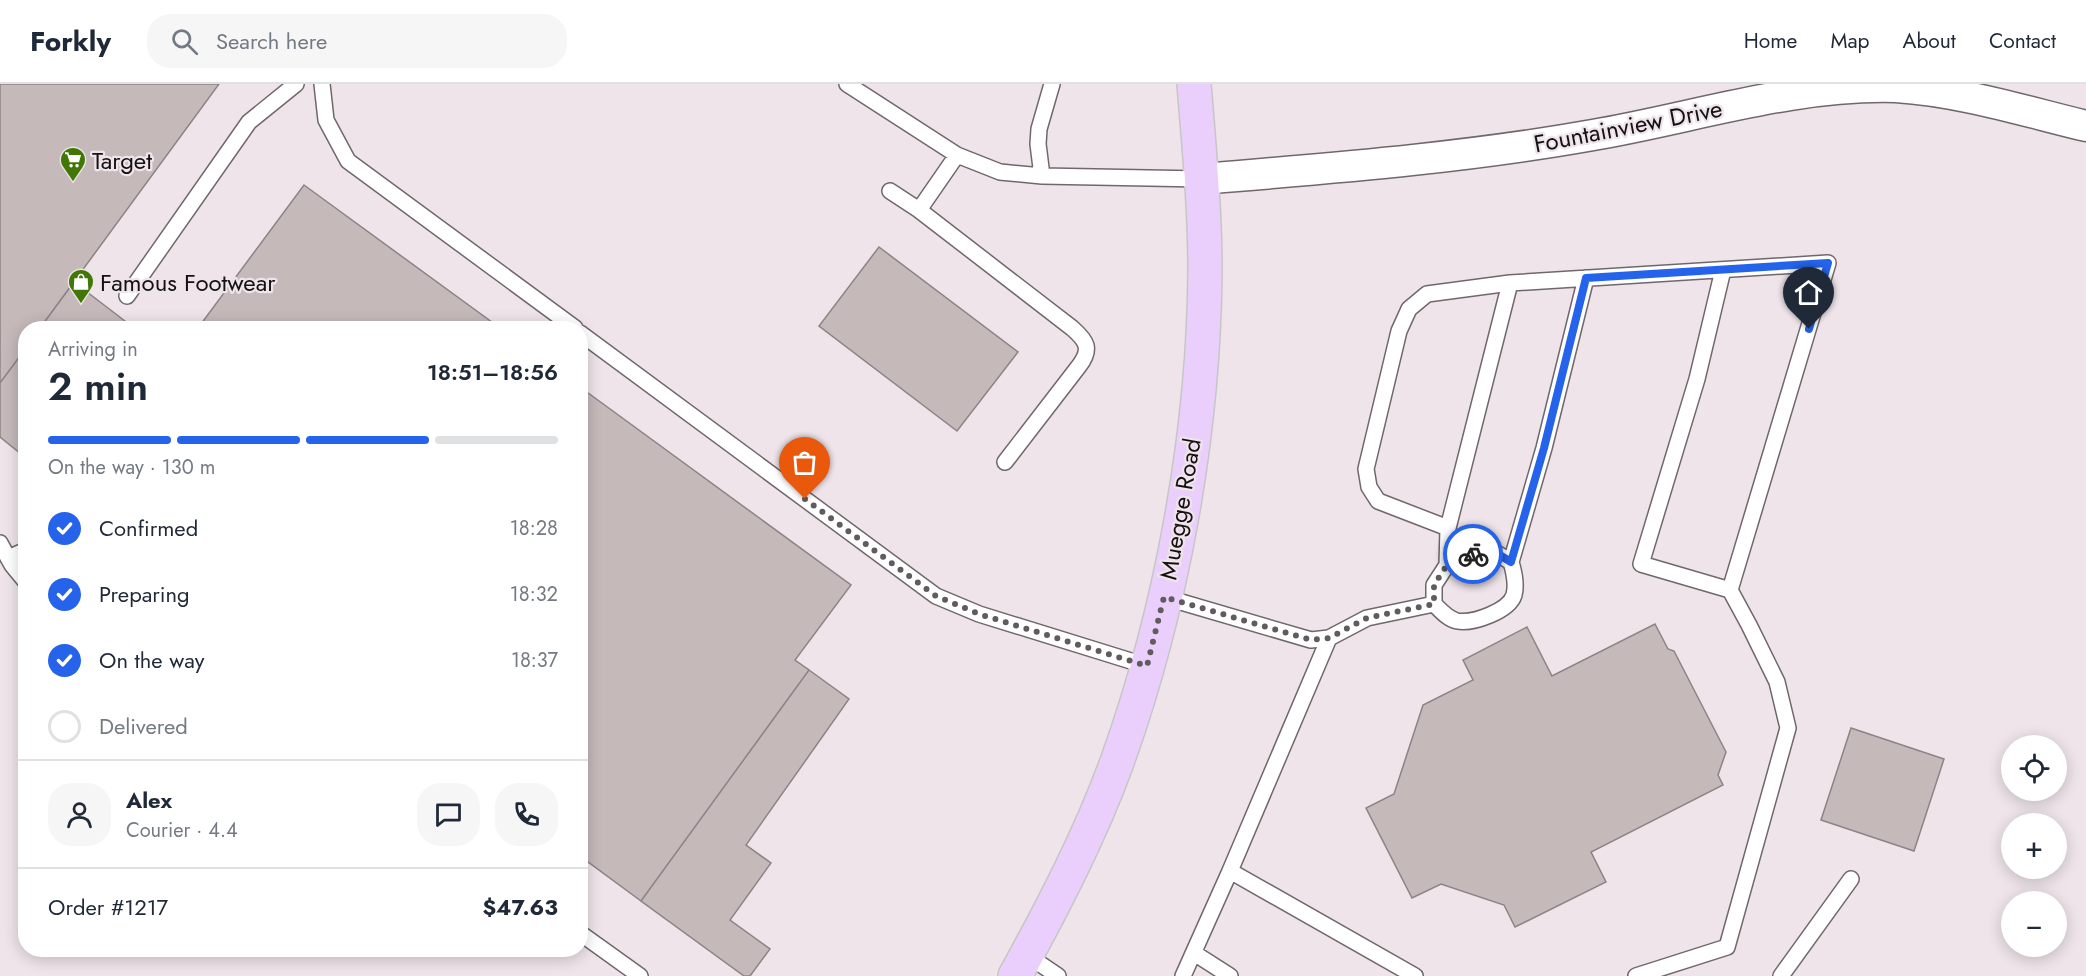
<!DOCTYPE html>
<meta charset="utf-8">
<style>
body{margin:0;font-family:Jost,sans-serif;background:#f6f6f7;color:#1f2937;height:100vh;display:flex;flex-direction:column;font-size:22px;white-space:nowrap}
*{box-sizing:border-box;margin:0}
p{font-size:20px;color:#747a83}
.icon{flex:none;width:33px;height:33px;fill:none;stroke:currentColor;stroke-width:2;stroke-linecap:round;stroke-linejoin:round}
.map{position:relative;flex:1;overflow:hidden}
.sheet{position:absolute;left:18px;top:237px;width:570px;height:636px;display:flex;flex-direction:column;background:#fff;border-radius:24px;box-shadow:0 3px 15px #0003}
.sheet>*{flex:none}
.buttons{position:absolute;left:2001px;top:651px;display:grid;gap:12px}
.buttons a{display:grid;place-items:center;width:66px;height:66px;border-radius:50%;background:#fff;box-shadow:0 3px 15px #0003;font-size:30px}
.pin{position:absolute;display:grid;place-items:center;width:51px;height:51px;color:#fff;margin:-62px -26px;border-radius:50% 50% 50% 0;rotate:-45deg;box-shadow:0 0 6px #0007}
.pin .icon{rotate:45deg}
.courier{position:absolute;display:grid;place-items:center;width:60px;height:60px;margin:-30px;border:4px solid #2563eb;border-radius:50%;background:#fff;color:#222;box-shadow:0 2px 8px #0007}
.head em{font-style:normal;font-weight:600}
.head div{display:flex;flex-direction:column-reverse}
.head{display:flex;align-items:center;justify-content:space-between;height:102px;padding:0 30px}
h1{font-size:39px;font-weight:600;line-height:45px}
.bar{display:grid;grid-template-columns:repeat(4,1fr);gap:9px 6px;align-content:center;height:72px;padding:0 30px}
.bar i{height:8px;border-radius:4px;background:#e0e1e3}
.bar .current{background:#2563eb}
.bar p{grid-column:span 4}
.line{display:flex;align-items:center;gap:15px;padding:0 30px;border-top:2px solid #e0e1e3}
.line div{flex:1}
.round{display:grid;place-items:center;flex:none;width:63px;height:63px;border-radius:24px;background:#f6f6f7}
ol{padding:0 30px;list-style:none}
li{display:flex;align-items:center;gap:18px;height:66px}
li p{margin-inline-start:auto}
li .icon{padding:6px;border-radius:50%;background:#2563eb;color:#fff;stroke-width:4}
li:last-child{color:#747a83}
li i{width:33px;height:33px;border:3px solid #e0e1e3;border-radius:50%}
header{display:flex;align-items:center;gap:36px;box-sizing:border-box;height:84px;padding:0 30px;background:#fff;border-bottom:2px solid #e0e1e3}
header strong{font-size:28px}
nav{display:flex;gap:33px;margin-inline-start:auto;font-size:21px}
.search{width:420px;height:54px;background:#f6f6f7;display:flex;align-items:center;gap:15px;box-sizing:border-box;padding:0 21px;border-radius:24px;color:#747a83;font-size:22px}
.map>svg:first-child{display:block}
.building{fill:#c5b9ba;stroke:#8e8384;stroke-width:1.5}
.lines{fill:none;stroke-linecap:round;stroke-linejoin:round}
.service-casing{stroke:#70676c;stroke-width:18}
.minor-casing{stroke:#70676c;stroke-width:33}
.primary-casing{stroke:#c7c6c6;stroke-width:36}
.service{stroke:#fff;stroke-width:15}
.minor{stroke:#fff;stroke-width:30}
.primary{stroke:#eacffd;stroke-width:33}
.done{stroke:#615b5e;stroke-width:6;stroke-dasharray:0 10.8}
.route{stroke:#2563eb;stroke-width:8}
.labels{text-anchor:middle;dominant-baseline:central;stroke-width:4.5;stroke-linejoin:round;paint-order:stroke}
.street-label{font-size:24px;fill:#151113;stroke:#eee4ea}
.poi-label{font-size:24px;fill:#151113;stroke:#eee4ea;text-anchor:start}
</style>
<header>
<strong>Forkly</strong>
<div class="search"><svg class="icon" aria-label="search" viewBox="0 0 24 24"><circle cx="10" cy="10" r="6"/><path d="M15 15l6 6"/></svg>Search here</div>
<nav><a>Home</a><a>Map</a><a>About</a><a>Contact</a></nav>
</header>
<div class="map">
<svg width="2086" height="892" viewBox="0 0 2086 892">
<rect width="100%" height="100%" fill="#eee4ea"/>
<!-- building -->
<path class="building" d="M 0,0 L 219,0 L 40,244 L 26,244 L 26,264 L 0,299 Z
M 304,101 L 500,244 L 198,244 Z
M 879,163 L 1018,268 L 957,347 L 819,242 Z
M 74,198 L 134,244 L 40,244 Z
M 26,264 L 26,374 L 0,353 L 0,299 Z
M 580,303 L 851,501 L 795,576 L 809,586 L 641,817 L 580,772 Z
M 1655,540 L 1668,565 L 1674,567 L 1726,668 L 1718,691 L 1723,701 L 1591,768 L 1606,798 L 1515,843 L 1504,821 L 1441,800 L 1412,814 L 1366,724 L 1394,710 L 1423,621 L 1473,596 L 1463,576 L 1527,543 L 1552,592 Z
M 809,586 L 849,615 L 746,761 L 771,779 L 730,836 L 770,865 L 750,892 L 744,892 L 641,817 Z
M 1851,644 L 1944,675 L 1914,767 L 1821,736 Z"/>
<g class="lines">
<defs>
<path id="service" d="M 322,0 L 326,36 L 348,77 L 575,244
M 847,0 L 957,71 L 1000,88 L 1042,92 L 1202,95
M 957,71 L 919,126 L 1072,244 C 1087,257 1092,265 1079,282 L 1005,378
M 1042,92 L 1038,60 L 1039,45 L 1052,0
M 890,107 L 919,126
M 1723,186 L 1697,295 L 1641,480 L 1730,506
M 127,212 L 249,38 L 296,0
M 580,249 L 936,512 L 979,530 L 1147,582
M 1448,444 L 1510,199
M 0,459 L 12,481 L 26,498
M 1493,467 L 1511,478 C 1514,488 1517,500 1514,511 C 1509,527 1473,540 1457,537 C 1448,535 1441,527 1434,520 L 1434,501 L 1447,481 L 1469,471 Z
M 8,474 L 26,466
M 1511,478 L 1544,364 L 1586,194
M 1447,481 L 1448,444 L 1378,417 L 1369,403 L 1366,385 L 1399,247 L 1409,225 L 1427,210 L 1510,199 L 1828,179 L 1730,506 L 1749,541 L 1777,598 L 1788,644 L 1727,863 L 1636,892
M 1164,513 L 1311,556 L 1329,554 L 1367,534 L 1434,520
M 1329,554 L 1230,787 L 1415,892
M 580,849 L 640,892
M 1194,869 L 1230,892
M 1027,871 L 1058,892
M 1183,892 L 1230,787
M 1781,892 L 1851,795"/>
<path id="minor" d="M 1202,95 C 1332,84 1464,74 1593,51 C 1693,34 1793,0 1896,3 C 1960,7 2024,27 2086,42"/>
<path id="primary" d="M 1015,892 C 1053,823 1090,752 1117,678 C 1172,525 1204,348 1205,186 C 1205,124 1199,62 1194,0"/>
</defs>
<!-- service casing -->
<use href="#service" class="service-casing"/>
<!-- minor casing -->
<use href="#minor" class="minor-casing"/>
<!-- primary casing -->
<use href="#primary" class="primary-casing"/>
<!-- service -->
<use href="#service" class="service"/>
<!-- minor -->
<use href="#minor" class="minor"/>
<!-- primary -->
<use href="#primary" class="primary"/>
</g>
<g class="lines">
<!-- done -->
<path class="done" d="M 805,415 L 936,512 L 979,530 L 1147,582 L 1164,513 L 1311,556 L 1329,554 L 1367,534 L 1434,520 L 1434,501 L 1447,481 L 1473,470"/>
<!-- route -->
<path class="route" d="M 1473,470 L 1493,467 L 1511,478 L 1544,364 L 1586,194 L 1828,179 L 1809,245"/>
</g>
<!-- icons -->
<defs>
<symbol id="supermarket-pin" viewBox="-11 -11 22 30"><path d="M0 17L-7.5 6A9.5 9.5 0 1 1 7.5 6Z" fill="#417704" stroke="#eee4ea"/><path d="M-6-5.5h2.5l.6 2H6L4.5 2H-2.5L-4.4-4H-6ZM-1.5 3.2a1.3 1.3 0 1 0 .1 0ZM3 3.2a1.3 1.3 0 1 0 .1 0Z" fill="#fff"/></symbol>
<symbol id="shop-pin" viewBox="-11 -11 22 30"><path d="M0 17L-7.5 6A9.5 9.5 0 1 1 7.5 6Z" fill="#417704" stroke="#eee4ea"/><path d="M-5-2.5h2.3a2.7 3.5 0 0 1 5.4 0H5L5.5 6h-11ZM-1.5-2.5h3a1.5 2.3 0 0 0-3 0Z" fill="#fff"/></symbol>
</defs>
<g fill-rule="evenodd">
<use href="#supermarket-pin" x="58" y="61" width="30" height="40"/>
<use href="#shop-pin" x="66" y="183" width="30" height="40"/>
</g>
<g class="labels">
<!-- street labels -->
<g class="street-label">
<text transform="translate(1628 42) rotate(-11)">Fountainview Drive</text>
<text transform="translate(1180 425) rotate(-80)">Muegge Road</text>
</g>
<!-- poi labels -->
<g class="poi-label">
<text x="92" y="76">Target</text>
<text x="100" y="198">Famous Footwear</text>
</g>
</g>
</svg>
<div class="buttons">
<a><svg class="icon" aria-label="locate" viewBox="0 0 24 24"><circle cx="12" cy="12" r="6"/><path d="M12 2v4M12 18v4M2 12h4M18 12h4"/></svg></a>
<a>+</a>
<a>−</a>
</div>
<div class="pin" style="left:805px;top:415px;background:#ea580c"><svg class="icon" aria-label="bag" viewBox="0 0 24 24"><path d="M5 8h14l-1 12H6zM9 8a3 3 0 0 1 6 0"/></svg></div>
<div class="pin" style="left:1809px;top:245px;background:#1f2937"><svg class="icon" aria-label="home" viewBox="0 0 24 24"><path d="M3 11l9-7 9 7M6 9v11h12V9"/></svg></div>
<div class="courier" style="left:1473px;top:470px"><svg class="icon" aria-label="bike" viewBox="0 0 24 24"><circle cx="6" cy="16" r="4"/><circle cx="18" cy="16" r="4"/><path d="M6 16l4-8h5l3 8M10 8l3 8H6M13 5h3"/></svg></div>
<section class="sheet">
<div class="head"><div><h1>2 min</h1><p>Arriving in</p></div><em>18:51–18:56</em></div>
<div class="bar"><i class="current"></i><i class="current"></i><i class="current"></i><i></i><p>On the way · 130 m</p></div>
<ol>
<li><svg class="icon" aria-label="check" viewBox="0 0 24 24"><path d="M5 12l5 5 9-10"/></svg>Confirmed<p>18:28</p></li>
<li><svg class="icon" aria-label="check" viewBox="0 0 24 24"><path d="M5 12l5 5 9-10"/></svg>Preparing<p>18:32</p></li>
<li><svg class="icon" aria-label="check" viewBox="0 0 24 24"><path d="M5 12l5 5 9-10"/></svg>On the way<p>18:37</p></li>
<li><i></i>Delivered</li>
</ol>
<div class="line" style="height:108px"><a class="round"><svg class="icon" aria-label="person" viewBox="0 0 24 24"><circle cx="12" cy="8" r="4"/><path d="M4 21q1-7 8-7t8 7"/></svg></a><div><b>Alex</b><p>Courier · 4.4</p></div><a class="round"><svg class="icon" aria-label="chat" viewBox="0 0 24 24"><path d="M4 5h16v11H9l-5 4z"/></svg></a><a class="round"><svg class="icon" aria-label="phone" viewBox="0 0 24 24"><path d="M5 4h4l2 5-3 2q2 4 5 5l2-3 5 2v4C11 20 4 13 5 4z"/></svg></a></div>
<div class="line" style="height:78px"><div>Order #1217</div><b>$47.63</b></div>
</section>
</div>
